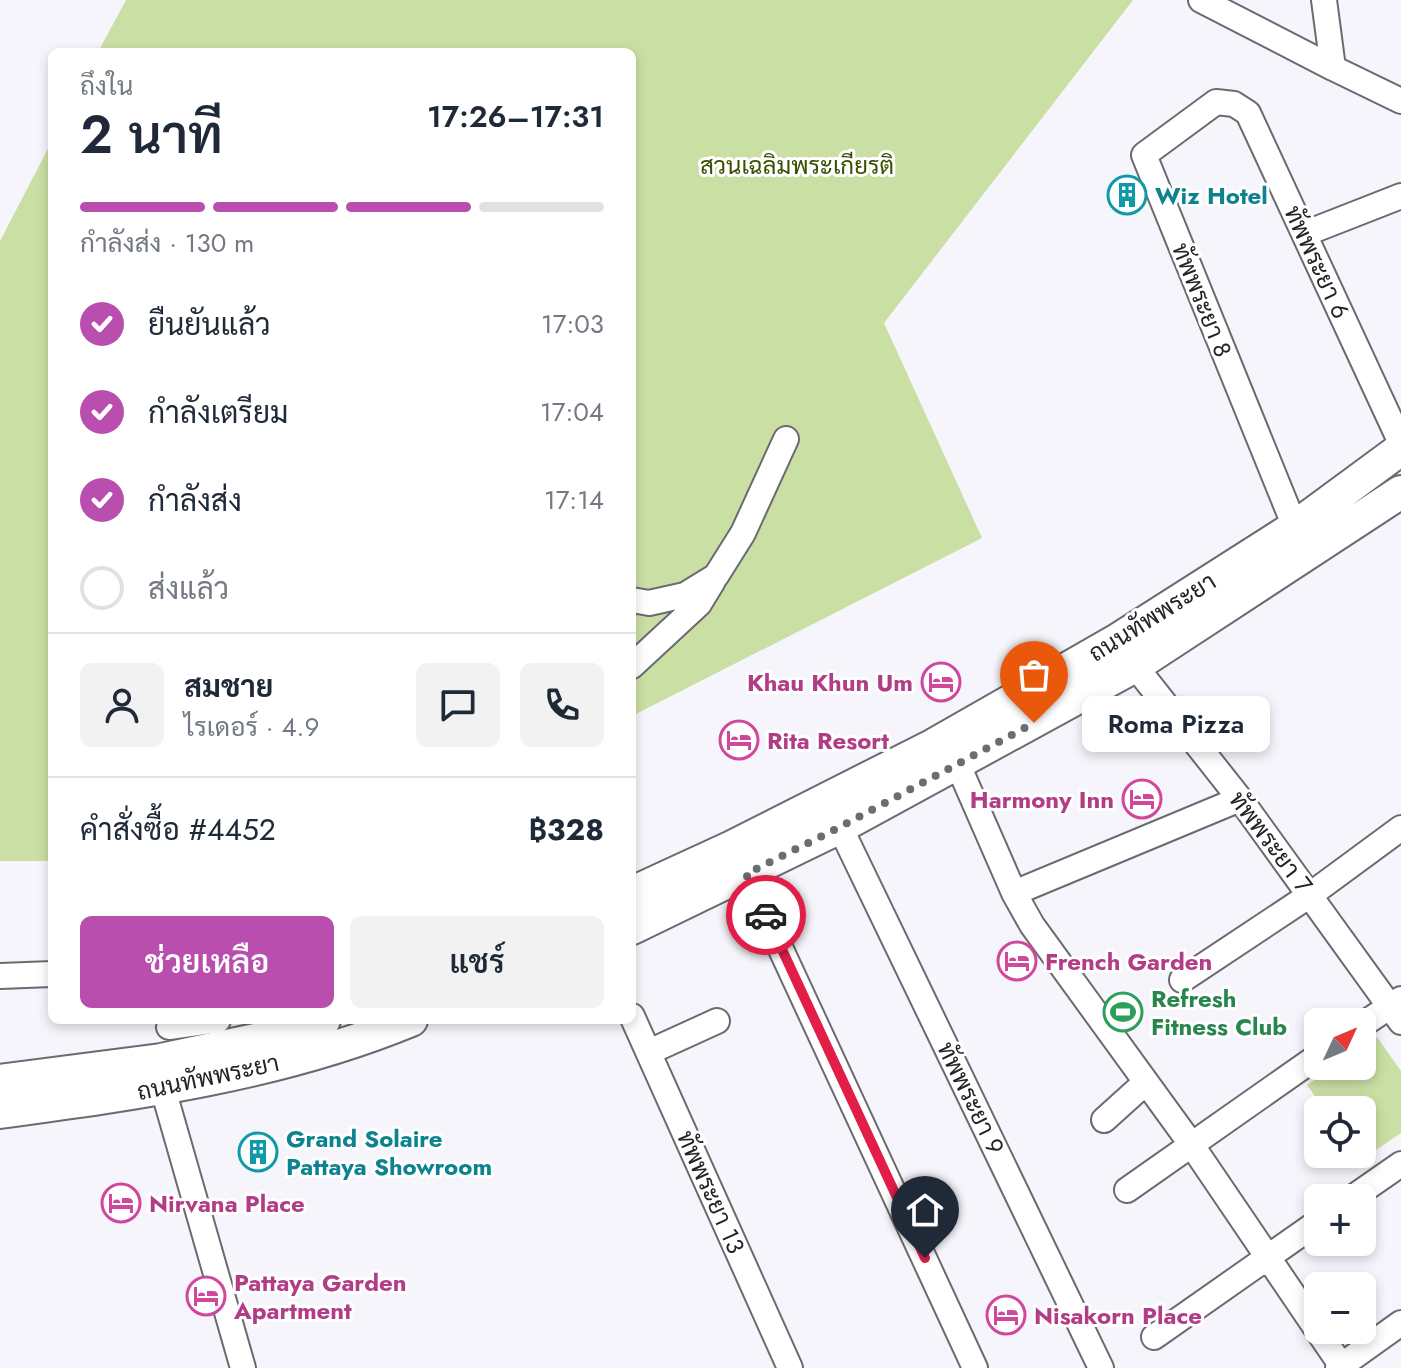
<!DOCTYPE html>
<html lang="th">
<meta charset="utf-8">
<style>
body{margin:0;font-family:Jost,Sarabun,sans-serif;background:#f2f2f3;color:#1f2937;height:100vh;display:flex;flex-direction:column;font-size:30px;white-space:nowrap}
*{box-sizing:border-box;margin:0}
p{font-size:26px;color:#747a83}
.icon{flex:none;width:44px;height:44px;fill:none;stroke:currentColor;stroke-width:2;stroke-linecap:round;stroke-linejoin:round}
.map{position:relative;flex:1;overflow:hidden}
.side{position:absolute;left:48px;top:48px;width:588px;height:976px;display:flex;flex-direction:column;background:#fff;border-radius:12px;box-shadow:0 4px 12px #0003}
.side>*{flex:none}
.needle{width:52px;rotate:46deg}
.tools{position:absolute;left:1304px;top:1008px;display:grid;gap:16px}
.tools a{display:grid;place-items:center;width:72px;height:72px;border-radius:12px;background:#fff;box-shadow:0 4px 12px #0003;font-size:40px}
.pin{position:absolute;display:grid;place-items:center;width:68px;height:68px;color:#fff;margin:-82px -34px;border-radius:50% 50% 50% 0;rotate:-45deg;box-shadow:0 0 8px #0007}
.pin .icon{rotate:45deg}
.courier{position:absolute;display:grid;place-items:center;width:80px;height:80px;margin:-40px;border:6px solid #e11d48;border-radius:50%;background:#fff;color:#222;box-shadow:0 2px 10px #0007}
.bubble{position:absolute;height:56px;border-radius:12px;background:#fff;box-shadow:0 4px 12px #0003;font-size:26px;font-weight:600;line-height:56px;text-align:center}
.overview em{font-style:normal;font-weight:600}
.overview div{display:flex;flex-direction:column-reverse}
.overview{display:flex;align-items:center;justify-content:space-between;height:136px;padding:0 32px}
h1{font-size:52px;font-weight:600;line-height:60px}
.bar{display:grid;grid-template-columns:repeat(4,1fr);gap:12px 8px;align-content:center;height:96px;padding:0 32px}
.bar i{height:10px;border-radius:6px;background:#e0e1e3}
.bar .on{background:#ba4eaf}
.bar p{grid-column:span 4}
.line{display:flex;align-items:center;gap:20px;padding:0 32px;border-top:2px solid #e0e1e3}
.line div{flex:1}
.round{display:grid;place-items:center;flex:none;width:84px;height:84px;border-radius:12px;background:#f2f2f3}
ol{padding:0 32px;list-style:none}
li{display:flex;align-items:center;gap:24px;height:88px}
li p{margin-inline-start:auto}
li .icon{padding:8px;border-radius:50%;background:#ba4eaf;color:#fff;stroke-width:4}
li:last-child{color:#747a83}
li i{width:44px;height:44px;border:4px solid #e0e1e3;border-radius:50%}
.action{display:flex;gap:16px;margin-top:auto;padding:16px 32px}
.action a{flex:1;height:92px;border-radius:12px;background:#ba4eaf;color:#fff;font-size:32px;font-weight:600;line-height:92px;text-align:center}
.action a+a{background:#f2f2f3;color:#1f2937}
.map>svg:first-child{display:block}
.green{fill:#cadfa4}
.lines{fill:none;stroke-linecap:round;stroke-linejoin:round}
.street-casing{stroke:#6a6a70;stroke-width:28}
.secondary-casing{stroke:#6a6a70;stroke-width:36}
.street{stroke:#fff;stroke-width:24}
.secondary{stroke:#fff;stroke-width:32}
.done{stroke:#6c6d71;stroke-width:8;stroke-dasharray:0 14.4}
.route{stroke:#e11d48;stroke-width:10}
.labels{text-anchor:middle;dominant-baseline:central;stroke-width:6;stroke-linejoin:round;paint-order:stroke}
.park-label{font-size:24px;fill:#3c4f00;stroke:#fff}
.culture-label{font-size:24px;font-weight:bold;fill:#0d838f;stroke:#fff;text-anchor:start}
.street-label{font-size:24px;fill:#232426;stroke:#fff}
.hotel-label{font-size:24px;font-weight:bold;fill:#b23c85;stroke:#fff;text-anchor:start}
.leisure-label{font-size:24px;font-weight:bold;fill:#27864d;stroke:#fff;text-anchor:start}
</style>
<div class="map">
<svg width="1401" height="1368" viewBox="0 0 1401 1368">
<rect width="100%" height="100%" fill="#f5f5fb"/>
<!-- green -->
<path class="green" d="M 126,0 L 1133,0 L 884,323 L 982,538 L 632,716 L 632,52 L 98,52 Z
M 52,141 L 52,861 L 0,861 L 0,241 Z
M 1377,1037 L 1401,1071 L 1401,1133 L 1360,1161 L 1355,1154 L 1362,1154 L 1362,1110 L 1325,1110 L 1307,1085 L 1334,1066 L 1362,1066 L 1362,1047 Z"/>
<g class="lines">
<defs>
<path id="street" d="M 1201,0 L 1333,68
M 1324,0 L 1333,68 L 1401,101
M 1304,234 L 1401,196
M 1295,527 L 1144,155 L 1216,102 L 1234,104 L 1248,113 L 1401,443
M 632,600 L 649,603 L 685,595 L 716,576 L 743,533 L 786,439
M 632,666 L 699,604 L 713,581
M 1135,666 L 1240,799 L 1401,1022
M 958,765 L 1014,893 L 1032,925 L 1191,1144 L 1343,1368
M 840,827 L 1101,1368
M 746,874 L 975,1368
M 1014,893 L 1240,799
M 0,976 L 52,974
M 1182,980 L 1310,895 L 1401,828
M 632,1016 L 790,1368
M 1362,1025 L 1401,999
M 169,1027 L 218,1020
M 649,1052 L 717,1021
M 163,1089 L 243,1368
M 1104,1120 L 1145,1083
M 1127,1190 L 1318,1056
M 1352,1198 L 1401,1164
M 1154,1337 L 1318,1222
M 1338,1368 L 1401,1323"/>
<path id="secondary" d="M 632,893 L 732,847 L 934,745 L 1116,641 L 1295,527 L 1401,449
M 632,928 L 840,827 L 1135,666 L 1401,492
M 0,1081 L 161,1060 L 269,1037 L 324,1020
M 0,1112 C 140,1093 280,1074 411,1020"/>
</defs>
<!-- street casing -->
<use href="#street" class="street-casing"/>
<!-- secondary casing -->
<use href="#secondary" class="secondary-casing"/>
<!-- street -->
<use href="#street" class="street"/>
<!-- secondary -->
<use href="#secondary" class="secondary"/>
</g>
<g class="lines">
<!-- done -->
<path class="done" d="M 766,915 L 746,874 L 840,827 L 1034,723"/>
<!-- route -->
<path class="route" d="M 766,915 L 925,1258"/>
</g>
<!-- icons -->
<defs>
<symbol id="building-ring" viewBox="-11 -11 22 22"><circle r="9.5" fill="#fff" stroke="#0f9aa8" stroke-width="1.5"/><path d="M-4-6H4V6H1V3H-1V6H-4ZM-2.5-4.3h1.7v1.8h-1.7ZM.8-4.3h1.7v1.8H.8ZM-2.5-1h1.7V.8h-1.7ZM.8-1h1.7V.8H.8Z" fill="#0f9aa8"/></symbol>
<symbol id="hotel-ring" viewBox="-11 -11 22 22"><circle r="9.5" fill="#fff" stroke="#d1479c" stroke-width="1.5"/><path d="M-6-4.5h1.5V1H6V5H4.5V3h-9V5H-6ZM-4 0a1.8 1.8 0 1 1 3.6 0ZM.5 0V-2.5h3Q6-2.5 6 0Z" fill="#d1479c"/></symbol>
<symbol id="stadium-ring" viewBox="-11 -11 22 22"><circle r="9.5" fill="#fff" stroke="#2e9e5b" stroke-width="1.5"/><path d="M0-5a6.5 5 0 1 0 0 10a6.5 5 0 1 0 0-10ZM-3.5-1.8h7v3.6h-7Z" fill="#2e9e5b"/></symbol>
</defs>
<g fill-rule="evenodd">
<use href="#building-ring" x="1105" y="173" width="44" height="44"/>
<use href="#hotel-ring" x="919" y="660" width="44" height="44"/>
<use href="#hotel-ring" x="717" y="718" width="44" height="44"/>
<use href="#hotel-ring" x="1120" y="777" width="44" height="44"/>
<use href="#hotel-ring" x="995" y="939" width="44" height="44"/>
<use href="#stadium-ring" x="1101" y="990" width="44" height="44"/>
<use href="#building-ring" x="236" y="1130" width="44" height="44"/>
<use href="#hotel-ring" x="99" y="1181" width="44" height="44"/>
<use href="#hotel-ring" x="184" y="1274" width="44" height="44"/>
<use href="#hotel-ring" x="984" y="1293" width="44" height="44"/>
</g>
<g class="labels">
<!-- park labels -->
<g class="park-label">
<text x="797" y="165">สวนเฉลิมพระเกียรติ</text>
</g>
<!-- culture labels -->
<g class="culture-label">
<text x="1155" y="195">Wiz Hotel</text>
<text x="286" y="1138">Grand Solaire<tspan x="286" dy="28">Pattaya Showroom</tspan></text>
</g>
<!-- street labels -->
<g class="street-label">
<text transform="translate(1317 262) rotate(65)">ทัพพระยา 6</text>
<text transform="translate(1202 300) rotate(68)">ทัพพระยา 8</text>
<text transform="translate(1152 617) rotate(-32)">ถนนทัพพระยา</text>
<text transform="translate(1271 842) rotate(53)">ทัพพระยา 7</text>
<text transform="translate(208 1077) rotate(-12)">ถนนทัพพระยา</text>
<text transform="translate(971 1098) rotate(64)">ทัพพระยา 9</text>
<text transform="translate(711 1192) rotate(66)">ทัพพระยา 13</text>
</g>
<!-- hotel labels -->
<g class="hotel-label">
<text x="913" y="682" text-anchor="end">Khau Khun Um</text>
<text x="767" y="740">Rita Resort</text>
<text x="1114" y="799" text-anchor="end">Harmony Inn</text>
<text x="1045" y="961">French Garden</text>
<text x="149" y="1203">Nirvana Place</text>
<text x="234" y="1282">Pattaya Garden<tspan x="234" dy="28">Apartment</tspan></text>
<text x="1034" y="1315">Nisakorn Place</text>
</g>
<!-- leisure labels -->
<g class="leisure-label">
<text x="1151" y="998">Refresh<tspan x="1151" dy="28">Fitness Club</tspan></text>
</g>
</g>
</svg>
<div class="tools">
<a><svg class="needle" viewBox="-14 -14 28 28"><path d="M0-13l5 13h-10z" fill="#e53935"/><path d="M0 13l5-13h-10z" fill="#747a83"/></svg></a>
<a><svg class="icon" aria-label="locate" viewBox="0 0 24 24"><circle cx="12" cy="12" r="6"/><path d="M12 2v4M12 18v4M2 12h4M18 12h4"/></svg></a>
<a>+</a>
<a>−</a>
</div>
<div class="pin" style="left:1034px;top:723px;background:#ea580c"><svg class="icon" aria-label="bag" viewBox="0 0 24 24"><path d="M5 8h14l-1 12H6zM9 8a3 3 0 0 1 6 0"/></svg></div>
<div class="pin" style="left:925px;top:1258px;background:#1f2937"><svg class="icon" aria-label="home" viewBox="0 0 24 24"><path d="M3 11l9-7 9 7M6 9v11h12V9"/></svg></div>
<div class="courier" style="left:766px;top:915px"><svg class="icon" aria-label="car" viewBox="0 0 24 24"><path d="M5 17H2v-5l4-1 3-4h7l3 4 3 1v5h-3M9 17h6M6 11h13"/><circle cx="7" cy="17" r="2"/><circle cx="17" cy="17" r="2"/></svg></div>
<div class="bubble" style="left:1082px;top:696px;width:188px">Roma Pizza</div>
<section class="side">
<div class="overview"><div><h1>2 นาที</h1><p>ถึงใน</p></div><em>17:26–17:31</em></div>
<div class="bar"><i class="on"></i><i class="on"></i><i class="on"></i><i></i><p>กำลังส่ง · 130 m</p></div>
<ol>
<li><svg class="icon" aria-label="check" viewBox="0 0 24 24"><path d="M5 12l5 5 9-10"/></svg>ยืนยันแล้ว<p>17:03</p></li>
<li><svg class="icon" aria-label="check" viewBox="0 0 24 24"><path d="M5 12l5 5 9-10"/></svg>กำลังเตรียม<p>17:04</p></li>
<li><svg class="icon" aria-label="check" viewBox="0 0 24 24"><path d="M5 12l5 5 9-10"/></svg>กำลังส่ง<p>17:14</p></li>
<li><i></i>ส่งแล้ว</li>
</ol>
<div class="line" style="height:144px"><a class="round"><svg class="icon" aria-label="person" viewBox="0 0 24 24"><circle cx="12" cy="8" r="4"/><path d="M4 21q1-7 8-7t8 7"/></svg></a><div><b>สมชาย</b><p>ไรเดอร์ · 4.9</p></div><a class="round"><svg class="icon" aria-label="chat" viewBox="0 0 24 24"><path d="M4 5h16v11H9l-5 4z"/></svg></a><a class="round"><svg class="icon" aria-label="phone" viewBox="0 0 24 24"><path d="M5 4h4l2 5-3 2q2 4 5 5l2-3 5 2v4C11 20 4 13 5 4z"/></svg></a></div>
<div class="line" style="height:104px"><div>คำสั่งซื้อ #4452</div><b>฿328</b></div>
<div class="action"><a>ช่วยเหลือ</a><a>แชร์</a></div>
</section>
</div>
